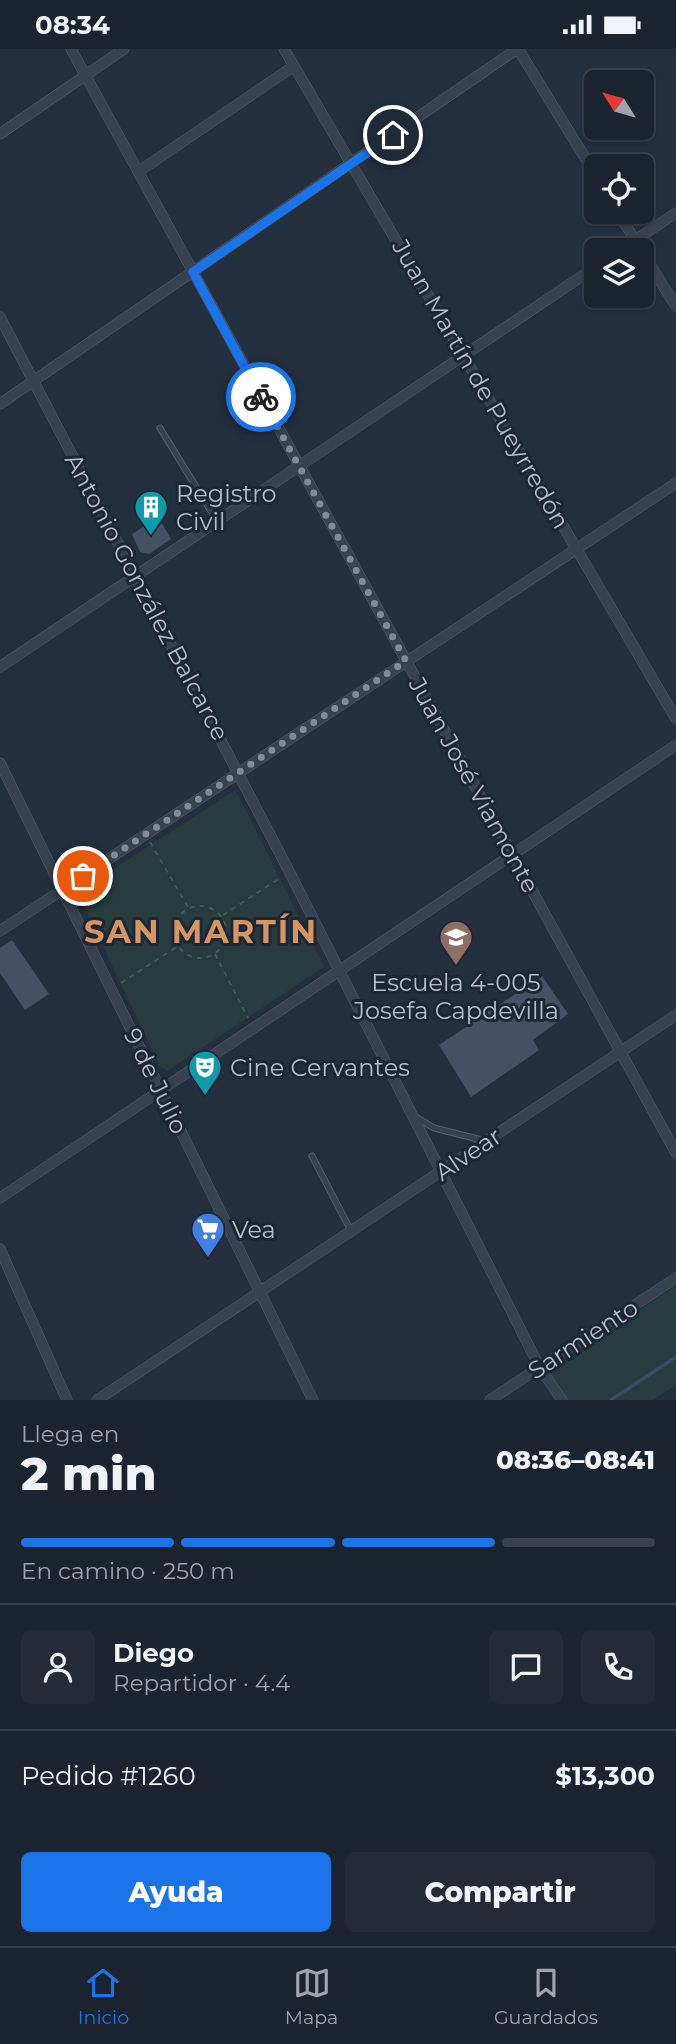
<!DOCTYPE html>
<html lang="es">
<meta charset="utf-8">
<style>
body{margin:0;font-family:Montserrat,sans-serif;background:#242b36;color:#f1f3f6;height:100vh;display:flex;flex-direction:column;font-size:26px;white-space:nowrap}
*{box-sizing:border-box;margin:0}
p{font-size:23px;color:#a0a4aa}
.icon{flex:none;width:38px;height:38px;fill:none;stroke:currentColor;stroke-width:2;stroke-linecap:round;stroke-linejoin:round}
.map{position:relative;height:1351px;overflow:hidden}
.side{display:flex;flex-direction:column;background:#1b232e;flex:1}
.side>*{flex:none}
.needle{width:46px;rotate:307deg}
.tools{position:absolute;left:584px;top:21px;display:grid;gap:14px}
.tools a{display:grid;place-items:center;width:70px;height:70px;border-radius:10px;background:#1b232e;box-shadow:0 2px 5px #0004,0 0 0 2px #39404a;font-size:35px}
.pin{position:absolute;display:grid;place-items:center;width:60px;height:60px;color:#fff;margin:-30px;border:4px solid #fff;border-radius:50%;box-shadow:0 2px 7px #0007}
.courier{position:absolute;display:grid;place-items:center;width:70px;height:70px;margin:-35px;border:5px solid #1a73e8;border-radius:50%;background:#fff;color:#222;box-shadow:0 2px 9px #0007}
.summary em{font-style:normal;font-weight:800}
.summary div{display:flex;flex-direction:column-reverse}
.summary{display:flex;align-items:center;justify-content:space-between;height:119px;padding:0 21px}
h1{font-size:46px;font-weight:800;line-height:52px}
.bar{display:grid;grid-template-columns:repeat(4,1fr);gap:10px 7px;align-content:center;height:84px;padding:0 21px}
.bar i{height:9px;border-radius:5px;background:#39404a}
.bar .on{background:#1a73e8}
.bar p{grid-column:span 4}
.line{display:flex;align-items:center;gap:18px;padding:0 21px;border-top:2px solid #39404a}
.line div{flex:1}
.round{display:grid;place-items:center;flex:none;width:74px;height:74px;border-radius:10px;background:#242b36}
.cta{display:flex;gap:14px;margin-top:auto;padding:14px 21px}
.cta a{flex:1;height:80px;border-radius:10px;background:#1a73e8;color:#fff;font-size:28px;font-weight:800;line-height:80px;text-align:center}
.cta a+a{background:#242b36;color:#f1f3f6}
.status{display:flex;justify-content:space-between;align-items:center;height:49px;padding:0 35px;background:#1b232e;direction:ltr}
.status svg{height:19px;fill:currentColor}
.tabs{display:flex;justify-content:space-around;align-items:center;height:98px;border-top:2px solid #39404a;background:#1b232e;font-size:19px;color:#a0a4aa}
.tabs a{display:grid;justify-items:center;gap:4px}
.tabs .on{color:#1a73e8}
.map>svg:first-child{display:block}
.green{fill:#263c3f}
.lines{fill:none;stroke-linecap:round;stroke-linejoin:round}
.stream{stroke:#394c67;stroke-width:3.5}
.building{fill:#455162}
.lane-casing{stroke:#565f6c;stroke-width:7}
.street-casing{stroke:#565f6c;stroke-width:11}
.path{stroke:#44595c;stroke-width:2;stroke-dasharray:5 5;stroke-linecap:butt}
.lane{stroke:#38414e;stroke-width:5}
.street{stroke:#38414e;stroke-width:10}
.done{stroke:#828b98;stroke-width:7;stroke-dasharray:0 12.6}
.route{stroke:#1a73e8;stroke-width:9}
.labels{text-anchor:middle;dominant-baseline:central;stroke-width:6;stroke-linejoin:round;paint-order:stroke}
.street-label{font-size:24px;fill:#b4bcc9;stroke:#1d2633}
.poi-label{font-size:24px;fill:#b4bcc9;stroke:#1d2633;text-anchor:start}
.district-label{font-size:32px;font-weight:bold;letter-spacing:2px;fill:#d59563;stroke:#1d2633}
</style>
<div class="status"><b>08:34</b><svg viewBox="0 0 49 12"><path d="M0 12V9h3v3zM5 12V6h3v6zM10 12V3h3v9zM15 12V0h3v12zM26 1h20v11H26zM47 4h2v5h-2z"/></svg></div>
<div class="map">
<svg width="676" height="1351" viewBox="0 0 676 1351">
<rect width="100%" height="100%" fill="#242f3e"/>
<!-- green -->
<path class="green" d="M 234,742 L 238,746 L 324,918 L 167,1022 L 160,1017 L 79,847 L 84,839 Z
M 676,1237 L 676,1336 L 653,1351 L 568,1351 L 547,1321 Z"/>
<g class="lines">
<!-- stream -->
<path class="stream" d="M 611,1351 L 676,1308"/>
</g>
<!-- building -->
<path class="building" d="M 158,468 L 171,490 L 149,505 L 140,503 L 132,485 Z
M 12,891 L 49,945 L 25,961 L 0,924 L 0,899 Z
M 542,927 L 568,965 L 533,991 L 539,1001 L 471,1048 L 439,996 Z"/>
<g class="lines">
<defs>
<path id="lane" d="M 160,379 L 217,472
M 414,1067 L 434,1079 L 486,1092
M 312,1107 L 351,1182"/>
<path id="street" d="M 71,0 L 676,1104
M 284,0 L 676,670
M 518,0 L 597,128
M 0,85 L 124,0
M 138,123 L 294,17
M 618,163 L 637,195
M 620,201 L 676,164
M 642,203 L 676,257
M 0,268 L 289,822 L 540,1319 L 562,1351
M 0,355 L 517,0
M 0,618 L 597,217
M 0,714 L 313,1351
M 0,882 L 676,434
M 0,1149 L 676,696
M 0,1200 L 67,1351
M 97,1351 L 676,966
M 490,1351 L 676,1229"/>
</defs>
<!-- lane casing -->
<use href="#lane" class="lane-casing"/>
<!-- street casing -->
<use href="#street" class="street-casing"/>
<!-- path -->
<path class="path" d="M 150,793 L 188,858
M174 883a26 26 0 1 1 52 0a26 26 0 1 1-52 0Z
M 223,866 L 280,829
M 215,905 L 248,969
M 121,934 L 178,897"/>
<!-- lane -->
<use href="#lane" class="lane"/>
<!-- street -->
<use href="#street" class="street"/>
</g>
<g class="lines">
<!-- done -->
<path class="done" d="M 83,827 L 406,612 L 261,348"/>
<!-- route -->
<path class="route" d="M 261,348 L 193,223 L 393,86"/>
</g>
<!-- icons -->
<defs>
<symbol id="building-pin" viewBox="-11 -11 22 30"><path d="M0 17L-7.5 6A9.5 9.5 0 1 1 7.5 6Z" fill="#0f9aa8" stroke="#1d2633"/><path d="M-4-6H4V6H1V3H-1V6H-4ZM-2.5-4.3h1.7v1.8h-1.7ZM.8-4.3h1.7v1.8H.8ZM-2.5-1h1.7V.8h-1.7ZM.8-1h1.7V.8H.8Z" fill="#fff"/></symbol>
<symbol id="school-pin" viewBox="-11 -11 22 30"><path d="M0 17L-7.5 6A9.5 9.5 0 1 1 7.5 6Z" fill="#8d6e63" stroke="#1d2633"/><path d="M0-5L7-2L0 1L-7-2ZM-4 1L0 2.5L4 1V4Q0 6-4 4Z" fill="#fff"/></symbol>
<symbol id="theatre-pin" viewBox="-11 -11 22 30"><path d="M0 17L-7.5 6A9.5 9.5 0 1 1 7.5 6Z" fill="#0f9aa8" stroke="#1d2633"/><path d="M-5-5.5Q0-4 5-5.5V0Q5 5 0 6Q-5 5-5 0ZM-3.3-2.5H-1v1.5H-3.3ZM1-2.5H3.3v1.5H1ZM-2.8 1Q0 5.5 2.8 1Z" fill="#fff"/></symbol>
<symbol id="supermarket-pin" viewBox="-11 -11 22 30"><path d="M0 17L-7.5 6A9.5 9.5 0 1 1 7.5 6Z" fill="#3f7fe0" stroke="#1d2633"/><path d="M-6-5.5h2.5l.6 2H6L4.5 2H-2.5L-4.4-4H-6ZM-1.5 3.2a1.3 1.3 0 1 0 .1 0ZM3 3.2a1.3 1.3 0 1 0 .1 0Z" fill="#fff"/></symbol>
</defs>
<g fill-rule="evenodd">
<use href="#building-pin" x="132" y="439" width="38" height="52"/>
<use href="#school-pin" x="437" y="869" width="38" height="52"/>
<use href="#theatre-pin" x="186" y="999" width="38" height="52"/>
<use href="#supermarket-pin" x="189" y="1161" width="38" height="52"/>
</g>
<g class="labels">
<!-- street labels -->
<g class="street-label">
<text transform="translate(481 335) rotate(60)">Juan Martín de Pueyrredón</text>
<text transform="translate(147 548) rotate(62)">Antonio González Balcarce</text>
<text transform="translate(474 736) rotate(61)">Juan José Viamonte</text>
<text transform="translate(156 1032) rotate(64)">9 de Julio</text>
<text transform="translate(468 1105) rotate(-34)">Alvear</text>
<text transform="translate(583 1290) rotate(-33)">Sarmiento</text>
</g>
<!-- poi labels -->
<g class="poi-label">
<text x="176" y="444">Registro<tspan x="176" dy="28">Civil</tspan></text>
<text x="456" y="933" text-anchor="middle">Escuela 4-005<tspan x="456" dy="28">Josefa Capdevilla</tspan></text>
<text x="230" y="1018">Cine Cervantes</text>
<text x="232" y="1180">Vea</text>
</g>
<!-- district labels -->
<g class="district-label">
<text x="201" y="882">SAN MARTÍN</text>
</g>
</g>
</svg>
<div class="tools">
<a><svg class="needle" viewBox="-14 -14 28 28"><path d="M0-13l5 13h-10z" fill="#e53935"/><path d="M0 13l5-13h-10z" fill="#a0a4aa"/></svg></a>
<a><svg class="icon" aria-label="locate" viewBox="0 0 24 24"><circle cx="12" cy="12" r="6"/><path d="M12 2v4M12 18v4M2 12h4M18 12h4"/></svg></a>
<a><svg class="icon" aria-label="layers" viewBox="0 0 24 24"><path d="M12 4l9 5-9 5-9-5zM3 14l9 5 9-5"/></svg></a>
</div>
<div class="pin" style="left:83px;top:827px;background:#ea580c"><svg class="icon" aria-label="bag" viewBox="0 0 24 24"><path d="M5 8h14l-1 12H6zM9 8a3 3 0 0 1 6 0"/></svg></div>
<div class="pin" style="left:393px;top:86px;background:#1f2937"><svg class="icon" aria-label="home" viewBox="0 0 24 24"><path d="M3 11l9-7 9 7M6 9v11h12V9"/></svg></div>
<div class="courier" style="left:261px;top:348px"><svg class="icon" aria-label="bike" viewBox="0 0 24 24"><circle cx="6" cy="16" r="4"/><circle cx="18" cy="16" r="4"/><path d="M6 16l4-8h5l3 8M10 8l3 8H6M13 5h3"/></svg></div>
</div>
<section class="side">
<div class="summary"><div><h1>2 min</h1><p>Llega en</p></div><em>08:36–08:41</em></div>
<div class="bar"><i class="on"></i><i class="on"></i><i class="on"></i><i></i><p>En camino · 250 m</p></div>
<div class="line" style="height:126px"><a class="round"><svg class="icon" aria-label="person" viewBox="0 0 24 24"><circle cx="12" cy="8" r="4"/><path d="M4 21q1-7 8-7t8 7"/></svg></a><div><b>Diego</b><p>Repartidor · 4.4</p></div><a class="round"><svg class="icon" aria-label="chat" viewBox="0 0 24 24"><path d="M4 5h16v11H9l-5 4z"/></svg></a><a class="round"><svg class="icon" aria-label="phone" viewBox="0 0 24 24"><path d="M5 4h4l2 5-3 2q2 4 5 5l2-3 5 2v4C11 20 4 13 5 4z"/></svg></a></div>
<div class="line" style="height:91px"><div>Pedido #1260</div><b>$13,300</b></div>
<div class="cta"><a>Ayuda</a><a>Compartir</a></div>
</section>
<nav class="tabs">
<a class="on"><svg class="icon" aria-label="home" viewBox="0 0 24 24"><path d="M3 11l9-7 9 7M6 9v11h12V9"/></svg>Inicio</a>
<a><svg class="icon" aria-label="map" viewBox="0 0 24 24"><path d="M3 6l6-2 6 2 6-2v14l-6 2-6-2-6 2zM9 4v14M15 6v14"/></svg>Mapa</a>
<a><svg class="icon" aria-label="saved" viewBox="0 0 24 24"><path d="M7 4h10v16l-5-4-5 4z"/></svg>Guardados</a>
</nav>
